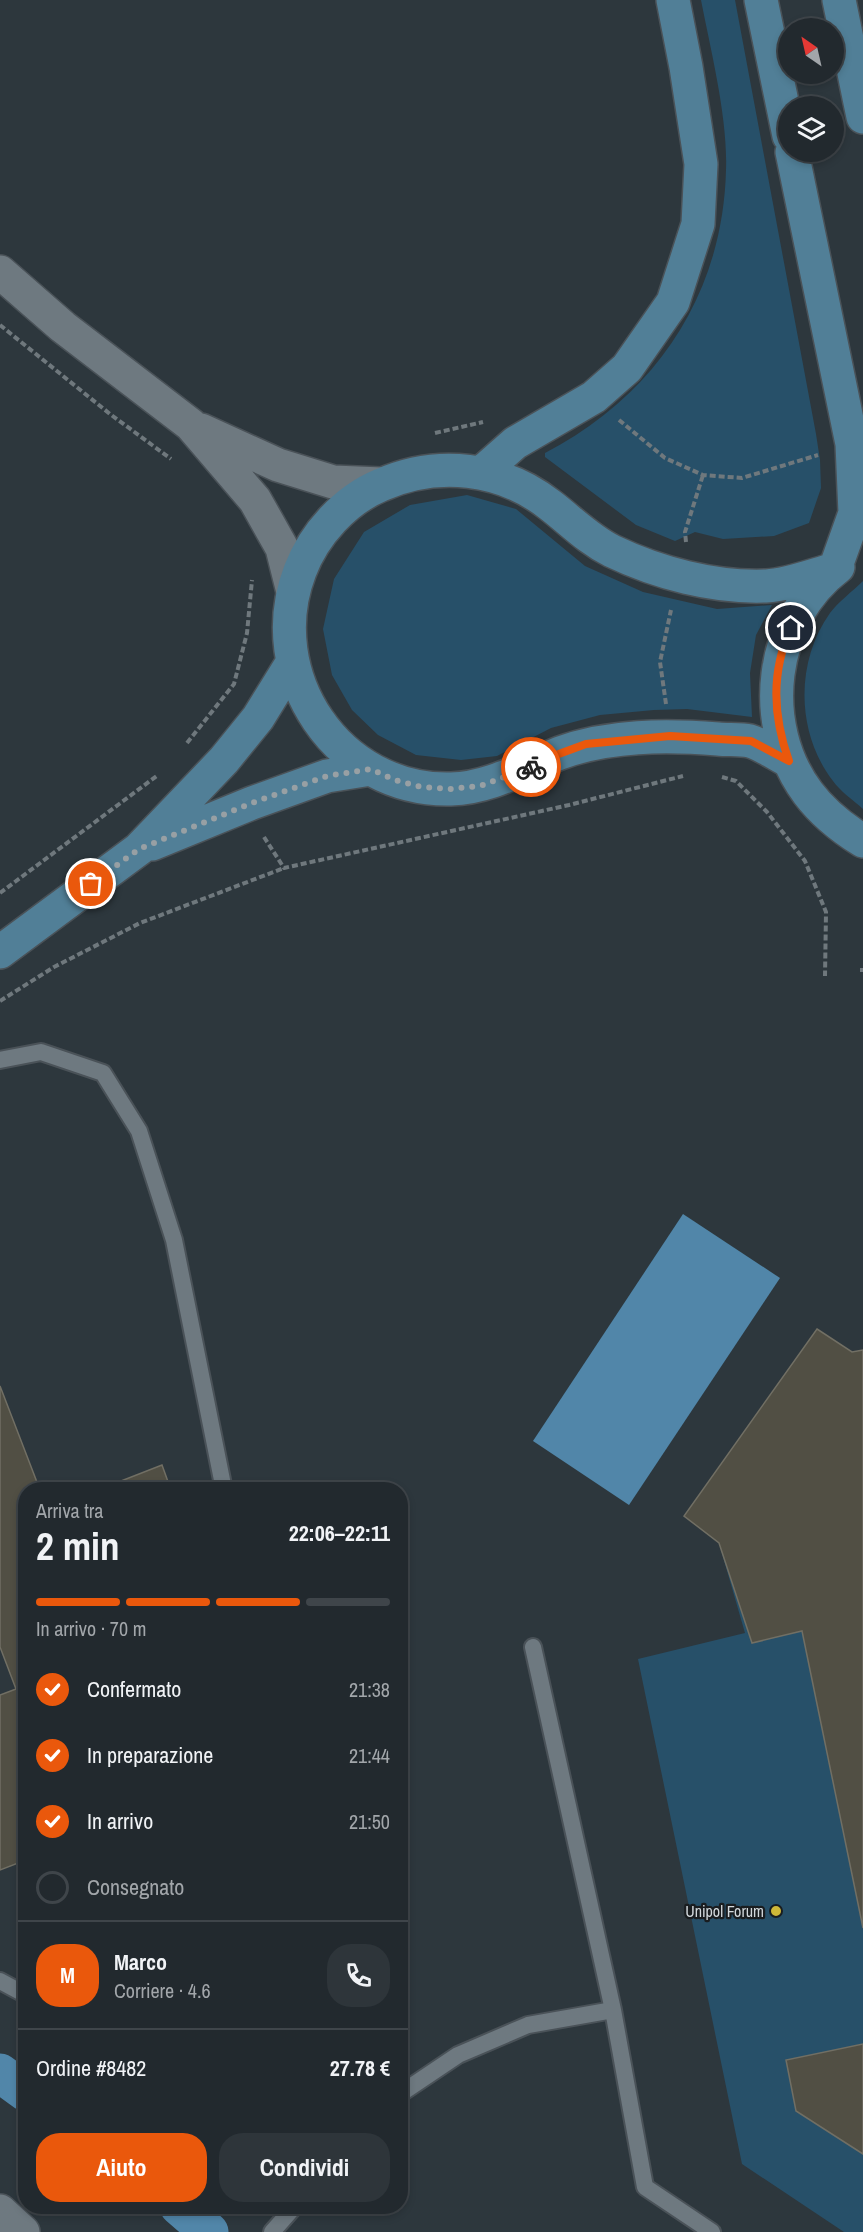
<!DOCTYPE html>
<html lang="it">
<meta charset="utf-8">
<style>
body{margin:0;font-family:"Archivo Narrow",sans-serif;background:#2e353a;color:#f1f3f6;height:100vh;display:flex;flex-direction:column;font-size:22px;white-space:nowrap}
*{box-sizing:border-box;margin:0}
p{font-size:20px;color:#a2a6aa}
.icon{flex:none;width:33px;height:33px;fill:none;stroke:currentColor;stroke-width:2;stroke-linecap:round;stroke-linejoin:round}
.map{position:relative;flex:1;overflow:hidden}
.details{position:absolute;left:18px;top:1482px;width:390px;height:732px;display:flex;flex-direction:column;background:#22292e;border-radius:24px;box-shadow:0 3px 9px #0003,0 0 0 2px #3f454a}
.details>*{flex:none}
.needle{width:39px;rotate:326deg}
.controls{position:absolute;left:778px;top:18px;display:grid;gap:12px}
.controls a{display:grid;place-items:center;width:66px;height:66px;border-radius:50%;background:#22292e;box-shadow:0 3px 9px #0003,0 0 0 2px #3f454a;font-size:30px}
.pin{position:absolute;display:grid;place-items:center;width:51px;height:51px;color:#fff;margin:-26px;border:3px solid #fff;border-radius:50%;box-shadow:0 2px 6px #0007}
.courier{position:absolute;display:grid;place-items:center;width:60px;height:60px;margin:-30px;border:4px solid #ea580c;border-radius:50%;background:#fff;color:#222;box-shadow:0 2px 8px #0007}
.summary em{font-style:normal;font-weight:700}
.summary div{display:flex;flex-direction:column-reverse}
.summary{display:flex;align-items:center;justify-content:space-between;height:102px;padding:0 18px}
h1{font-size:39px;font-weight:700;line-height:45px}
.bar{display:grid;grid-template-columns:repeat(4,1fr);gap:9px 6px;align-content:center;height:72px;padding:0 18px}
.bar i{height:8px;border-radius:4px;background:#3f454a}
.bar .on{background:#ea580c}
.bar p{grid-column:span 4}
.line{display:flex;align-items:center;gap:15px;padding:0 18px;border-top:2px solid #3f454a}
.line div{flex:1}
.round{display:grid;place-items:center;flex:none;width:63px;height:63px;border-radius:24px;background:#2e353a}
ol{padding:0 18px;list-style:none}
li{display:flex;align-items:center;gap:18px;height:66px}
li p{margin-inline-start:auto}
li .icon{padding:6px;border-radius:50%;background:#ea580c;color:#fff;stroke-width:4}
li:last-child{color:#a2a6aa}
li i{width:33px;height:33px;border:3px solid #3f454a;border-radius:50%}
.button{display:flex;gap:12px;margin-top:auto;padding:12px 18px}
.button a{flex:1;height:69px;border-radius:24px;background:#ea580c;color:#fff;font-size:24px;font-weight:700;line-height:69px;text-align:center}
.button a+a{background:#2e353a;color:#f1f3f6}
.map>svg:first-child{display:block}
.green{fill:#275069}
.water{fill:#5186a9}
.lines{fill:none;stroke-linecap:round;stroke-linejoin:round}
.canal{stroke:#5186a9;stroke-width:39}
.building{fill:#514f44;stroke:#716f64;stroke-width:1.5}
.lane-casing{stroke:#4a5258;stroke-width:20}
.street-casing{stroke:#4a5258;stroke-width:36}
.secondary-casing{stroke:#4a5258;stroke-width:36}
.path{stroke:#6f787d;stroke-width:4;stroke-dasharray:6 3;stroke-linecap:butt}
.lane{stroke:#6e7980;stroke-width:16}
.street{stroke:#6e7980;stroke-width:33}
.secondary{stroke:#517f97;stroke-width:33}
.done{stroke:#98a0a4;stroke-width:6;stroke-dasharray:0 10.8}
.route{stroke:#ea580c;stroke-width:8}
.poi-dot{fill:#ceb838;stroke:#191d20;stroke-width:2}
.labels{text-anchor:middle;dominant-baseline:central;stroke-width:4.5;stroke-linejoin:round;paint-order:stroke}
.poi-label{font-size:16px;fill:#d2d8dc;stroke:#191d20;text-anchor:end}
</style>
<div class="map">
<svg width="863" height="2232" viewBox="0 0 863 2232">
<rect width="100%" height="100%" fill="#2d373d"/>
<!-- green -->
<path class="green" d="M 701,0 L 735,0 L 816,434 L 820,460 L 821,488 L 809,523 L 774,536 L 723,539 L 695,532 L 675,541 L 636,525 L 545,457 L 545,453 C 655,396 723,295 726,170 C 728,118 711,52 701,0 Z
M 467,495 L 516,509 L 585,566 L 643,592 L 717,609 L 772,605 L 756,635 L 750,673 L 752,717 L 687,709 L 654,710 L 600,715 L 551,728 L 497,756 L 461,760 L 416,755 L 378,735 L 352,710 L 332,675 L 323,629 L 334,579 L 364,532 L 410,505 Z
M 863,581 L 863,809 C 853,800 840,791 833,781 C 796,733 795,662 830,613 C 838,602 853,591 863,581 Z
M 863,1350 L 863,2232 L 844,2232 L 742,2164 L 638,1659 L 745,1633 L 719,1543 L 852,1352 Z"/>
<!-- water -->
<path class="water" d="M 683,1214 L 780,1278 L 629,1505 L 533,1441 Z"/>
<g class="lines">
<!-- canal -->
<path class="canal" d="M 0,2073 L 26,2092
M 179,2206 L 209,2232"/>
</g>
<!-- building -->
<path class="building" d="M 817,1329 L 852,1352 L 863,1350 L 863,1928 L 802,1631 L 752,1643 L 719,1543 L 684,1516 Z
M 0,1386 L 40,1490 L 26,1490 L 26,1860 L 0,1870 L 0,1695 L 16,1689 L 0,1647 Z
M 162,1465 L 171,1490 L 98,1490 Z
M 863,2044 L 863,2154 L 796,2111 L 786,2060 Z"/>
<g class="lines">
<defs>
<path id="lane" d="M 0,1060 L 41,1052 L 103,1073 L 139,1131 L 174,1240 L 224,1490
M 533,1647 L 613,2010
M 0,1981 L 26,1995
M 400,2094 L 458,2055 L 528,2025 L 613,2010 L 645,2187 L 712,2232
M 272,2232 L 295,2206"/>
<path id="street" d="M 0,272 L 63,327 L 191,425 L 255,500 L 282,548 L 293,592
M 201,430 L 278,465 L 333,482 L 382,484
M 0,2211 L 23,2232"/>
<path id="secondary" d="M 761,0 L 789,136
M 839,0 L 863,117
M 792,152 L 852,444 L 855,513 L 835,569
M 481,473 L 515,443 L 594,397 L 627,368 L 673,302 L 698,224 L 701,164 L 686,67 L 673,0
M 838,567 C 769,619 757,725 808,793 C 823,813 842,828 863,841
M 789,761 C 777,755 763,745 750,741 C 740,739 728,740 718,739 C 666,735 609,735 560,753 C 524,767 491,788 451,789 C 338,792 260,675 300,571 C 314,534 345,500 381,485 C 437,460 502,467 550,505 C 571,521 588,539 612,551 C 658,573 714,588 766,586 C 788,585 813,575 835,569
M 152,844 L 252,803 L 327,776 L 371,769
M 0,952 L 139,849 L 224,760 L 258,718 L 292,663"/>
</defs>
<!-- lane casing -->
<use href="#lane" class="lane-casing"/>
<!-- street casing -->
<use href="#street" class="street-casing"/>
<!-- secondary casing -->
<use href="#secondary" class="secondary-casing"/>
<!-- path -->
<path class="path" d="M 0,325 L 110,414 L 171,459
M 619,420 L 665,458 L 703,475 L 742,478 L 818,455
M 435,433 L 483,422
M 686,542 L 685,532 L 703,475
M 666,704 L 660,662 L 671,610
M 187,743 L 234,684 L 247,633 L 252,580
M 722,777 L 736,781 L 767,812 L 805,861 L 826,912 L 825,976
M 264,837 L 284,868 L 569,805 L 683,776
M 0,893 L 158,775
M 860,970 L 863,970
M 0,1001 L 54,967 L 140,923 L 284,868"/>
<!-- lane -->
<use href="#lane" class="lane"/>
<!-- street -->
<use href="#street" class="street"/>
<!-- secondary -->
<use href="#secondary" class="secondary"/>
</g>
<g class="lines">
<!-- done -->
<path class="done" d="M 91,884 L 139,849 L 252,803 L 327,776 L 371,769 L 395,780 L 421,787 L 450,789 L 480,786 L 531,767"/>
<!-- route -->
<path class="route" d="M 531,767 L 556,755 L 586,744 L 670,736 L 751,741 L 789,761 C 773,717 771,671 791,628"/>
</g>
<!-- markers -->
<circle class="poi-dot" cx="776" cy="1911" r="6"/>
<g class="labels">
<!-- poi labels -->
<g class="poi-label">
<text x="764" y="1911">Unipol Forum</text>
</g>
</g>
</svg>
<div class="controls">
<a><svg class="needle" viewBox="-14 -14 28 28"><path d="M0-13l5 13h-10z" fill="#e53935"/><path d="M0 13l5-13h-10z" fill="#a2a6aa"/></svg></a>
<a><svg class="icon" aria-label="layers" viewBox="0 0 24 24"><path d="M12 4l9 5-9 5-9-5zM3 14l9 5 9-5"/></svg></a>
</div>
<div class="pin" style="left:91px;top:884px;background:#ea580c"><svg class="icon" aria-label="bag" viewBox="0 0 24 24"><path d="M5 8h14l-1 12H6zM9 8a3 3 0 0 1 6 0"/></svg></div>
<div class="pin" style="left:791px;top:628px;background:#1f2937"><svg class="icon" aria-label="home" viewBox="0 0 24 24"><path d="M3 11l9-7 9 7M6 9v11h12V9"/></svg></div>
<div class="courier" style="left:531px;top:767px"><svg class="icon" aria-label="bike" viewBox="0 0 24 24"><circle cx="6" cy="16" r="4"/><circle cx="18" cy="16" r="4"/><path d="M6 16l4-8h5l3 8M10 8l3 8H6M13 5h3"/></svg></div>
<section class="details">
<div class="summary"><div><h1>2 min</h1><p>Arriva tra</p></div><em>22:06–22:11</em></div>
<div class="bar"><i class="on"></i><i class="on"></i><i class="on"></i><i></i><p>In arrivo · 70 m</p></div>
<ol>
<li><svg class="icon" aria-label="check" viewBox="0 0 24 24"><path d="M5 12l5 5 9-10"/></svg>Confermato<p>21:38</p></li>
<li><svg class="icon" aria-label="check" viewBox="0 0 24 24"><path d="M5 12l5 5 9-10"/></svg>In preparazione<p>21:44</p></li>
<li><svg class="icon" aria-label="check" viewBox="0 0 24 24"><path d="M5 12l5 5 9-10"/></svg>In arrivo<p>21:50</p></li>
<li><i></i>Consegnato</li>
</ol>
<div class="line" style="height:108px"><b class="round" style="background:#ea580c;color:#fff">M</b><div><b>Marco</b><p>Corriere · 4.6</p></div><a class="round"><svg class="icon" aria-label="phone" viewBox="0 0 24 24"><path d="M5 4h4l2 5-3 2q2 4 5 5l2-3 5 2v4C11 20 4 13 5 4z"/></svg></a></div>
<div class="line" style="height:78px"><div>Ordine #8482</div><b>27.78 €</b></div>
<div class="button"><a>Aiuto</a><a>Condividi</a></div>
</section>
</div>
